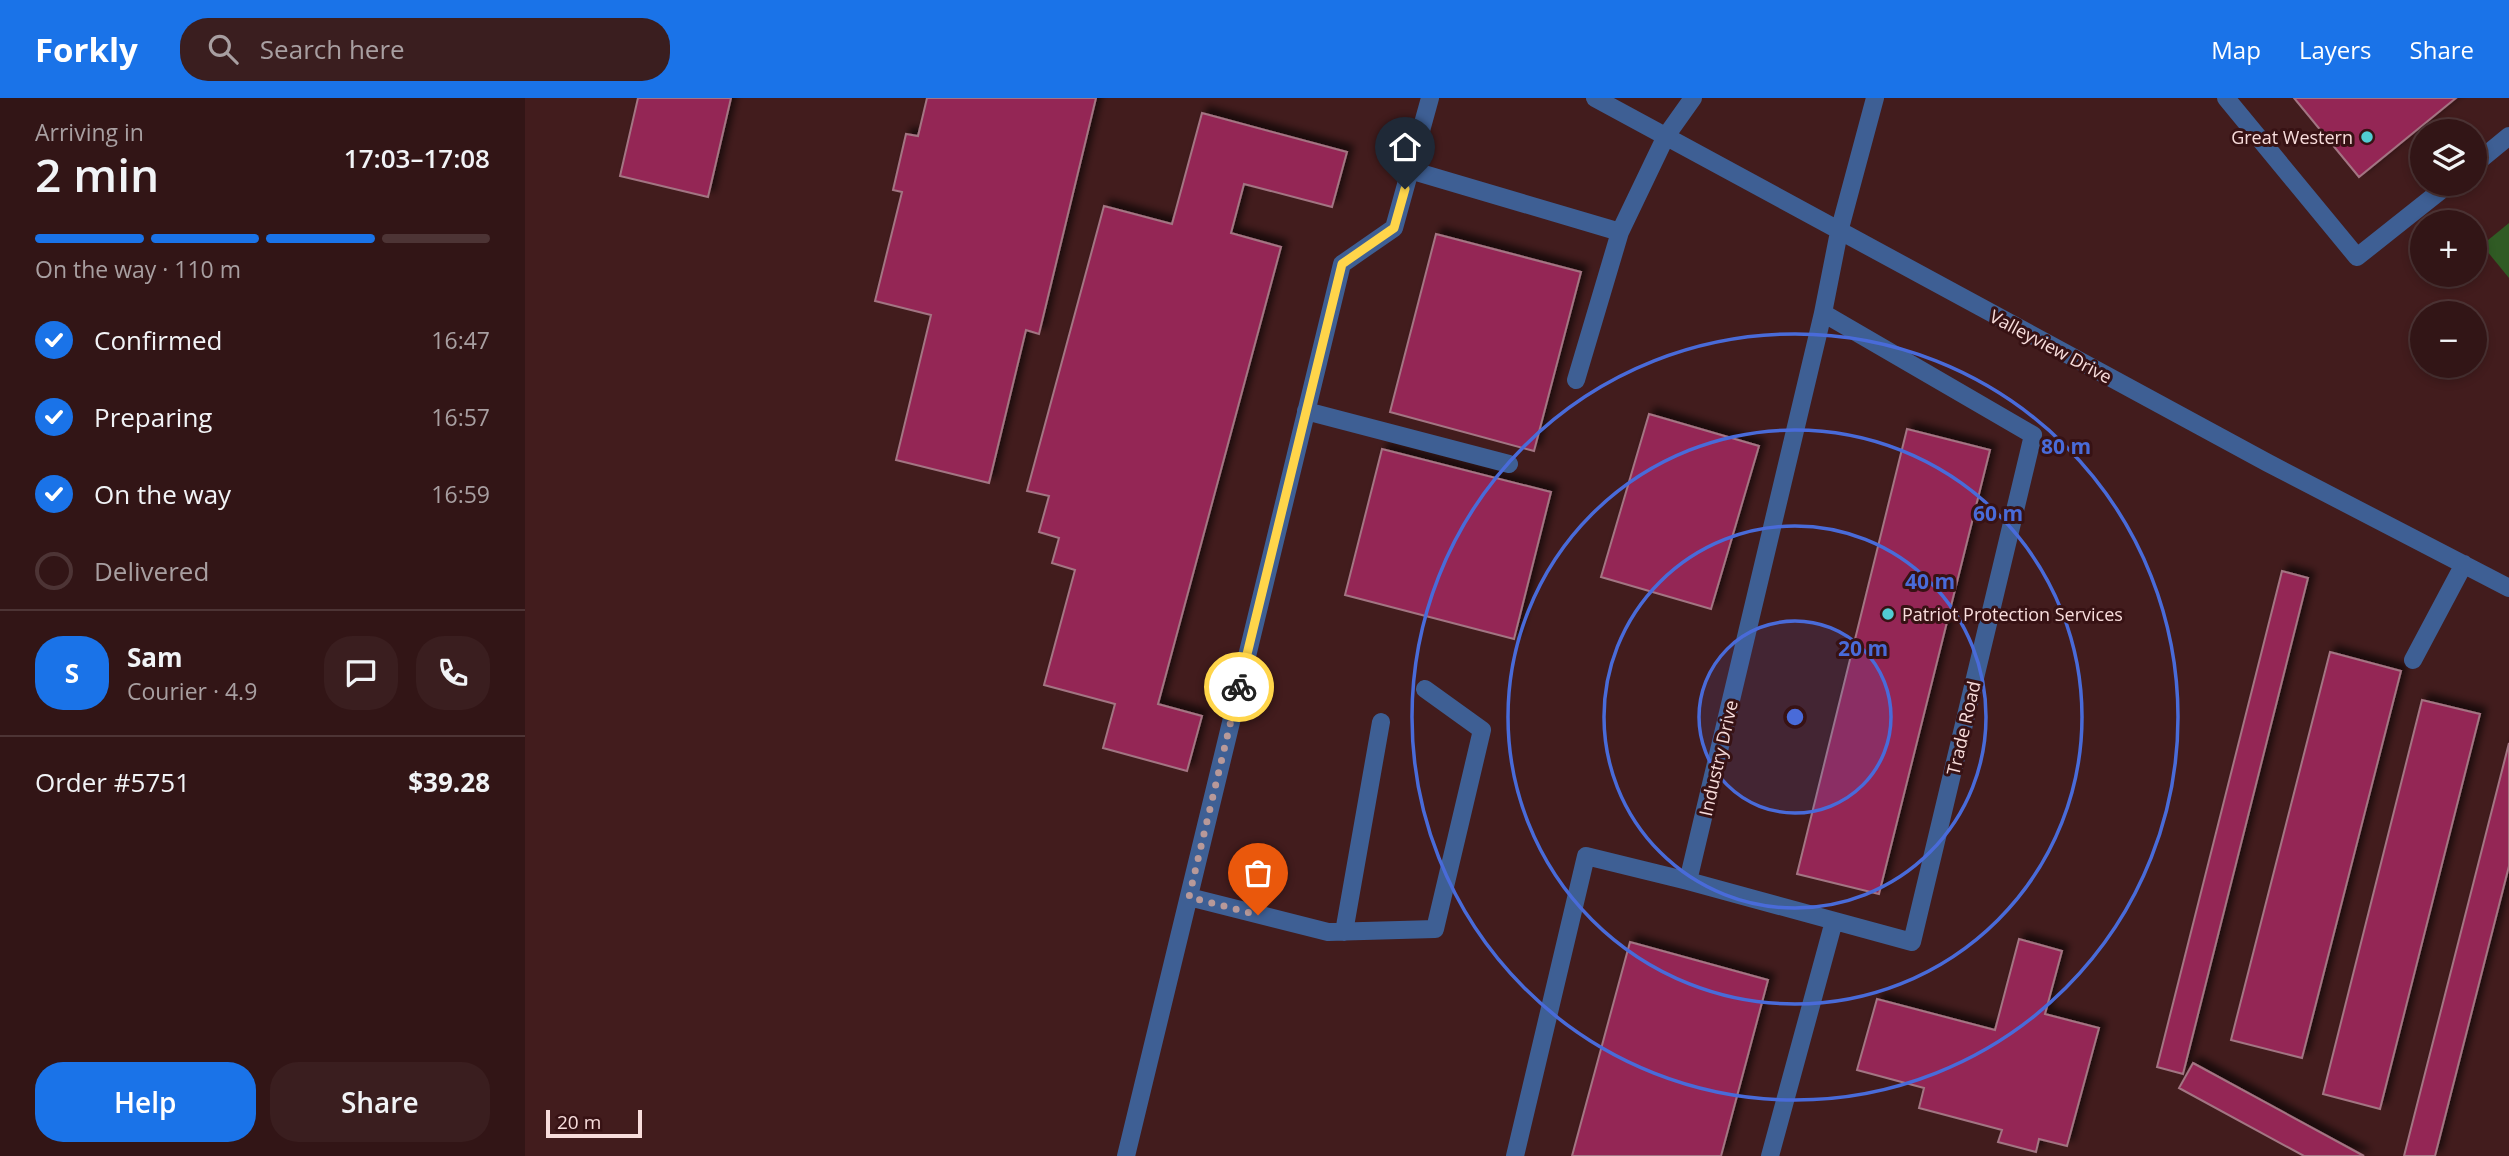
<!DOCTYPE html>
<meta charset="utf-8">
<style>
body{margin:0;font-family:"Open Sans",sans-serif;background:#3a1e1f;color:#f1f3f6;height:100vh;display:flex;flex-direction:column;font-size:26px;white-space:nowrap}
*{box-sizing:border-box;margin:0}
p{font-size:23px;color:#a89fa1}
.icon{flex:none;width:38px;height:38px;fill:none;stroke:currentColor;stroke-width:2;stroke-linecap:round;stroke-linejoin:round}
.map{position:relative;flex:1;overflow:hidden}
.sheet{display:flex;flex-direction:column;background:#321516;width:525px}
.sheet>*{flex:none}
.buttons{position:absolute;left:1885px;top:21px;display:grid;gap:14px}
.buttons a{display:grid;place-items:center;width:77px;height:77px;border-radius:50%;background:#321516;box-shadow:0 4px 10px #0003,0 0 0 2px #4d3435;font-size:35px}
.scale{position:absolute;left:21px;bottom:18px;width:96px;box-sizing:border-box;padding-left:7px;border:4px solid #f8dddc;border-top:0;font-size:19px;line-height:24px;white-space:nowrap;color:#f8dddc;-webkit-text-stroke:5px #371214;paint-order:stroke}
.pin{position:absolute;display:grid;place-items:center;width:60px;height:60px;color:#fff;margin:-72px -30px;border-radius:50% 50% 50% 0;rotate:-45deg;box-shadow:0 0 7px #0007}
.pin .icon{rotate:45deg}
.courier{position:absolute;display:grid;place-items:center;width:70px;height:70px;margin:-35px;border:5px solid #ffd54a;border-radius:50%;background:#fff;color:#222;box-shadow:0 2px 9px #0007}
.head em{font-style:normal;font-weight:600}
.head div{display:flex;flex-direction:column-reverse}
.head{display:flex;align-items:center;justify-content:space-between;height:119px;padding:0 35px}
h1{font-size:46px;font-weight:600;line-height:52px}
.bar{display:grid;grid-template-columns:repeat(4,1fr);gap:10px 7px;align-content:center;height:84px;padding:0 35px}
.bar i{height:9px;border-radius:5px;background:#4d3435}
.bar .selected{background:#1a73e8}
.bar p{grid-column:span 4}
.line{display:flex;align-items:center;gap:18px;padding:0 35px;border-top:2px solid #4d3435}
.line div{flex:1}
.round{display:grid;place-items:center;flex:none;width:74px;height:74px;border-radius:28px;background:#3a1e1f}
ol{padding:0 35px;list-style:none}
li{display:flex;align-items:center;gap:21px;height:77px}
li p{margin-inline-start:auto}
li .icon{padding:7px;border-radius:50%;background:#1a73e8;color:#fff;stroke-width:4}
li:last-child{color:#a89fa1}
li i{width:38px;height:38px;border:4px solid #4d3435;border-radius:50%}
.cta{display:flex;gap:14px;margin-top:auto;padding:14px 35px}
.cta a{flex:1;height:80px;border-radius:28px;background:#1a73e8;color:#fff;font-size:28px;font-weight:600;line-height:80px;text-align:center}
.cta a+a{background:#3a1e1f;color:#f1f3f6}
header{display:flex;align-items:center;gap:42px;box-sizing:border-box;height:98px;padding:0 35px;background:#1a73e8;color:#fff}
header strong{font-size:33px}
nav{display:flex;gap:38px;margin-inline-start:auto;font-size:24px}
.search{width:490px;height:63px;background:#3a1e1f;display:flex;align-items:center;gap:18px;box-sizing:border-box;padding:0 24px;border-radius:28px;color:#a89fa1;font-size:26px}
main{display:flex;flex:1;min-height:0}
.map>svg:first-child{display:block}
.green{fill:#305b24}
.building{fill:#942755;stroke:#a37583;stroke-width:2;filter:url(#shadow)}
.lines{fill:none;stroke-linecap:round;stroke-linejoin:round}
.minor{stroke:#3e5f94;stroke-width:18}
.done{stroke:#b89999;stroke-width:7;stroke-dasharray:0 12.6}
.route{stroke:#ffd54a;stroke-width:9}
.ring{fill:none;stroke:#496bd9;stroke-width:3.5}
.poi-dot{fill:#51ccd2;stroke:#371214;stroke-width:2.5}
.labels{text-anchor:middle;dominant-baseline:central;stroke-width:6;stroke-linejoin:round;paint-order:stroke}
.poi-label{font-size:18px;fill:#f8dddc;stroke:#371214;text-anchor:end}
.street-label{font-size:18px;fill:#f8dddc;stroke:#371214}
.centre{fill:#496bd9;stroke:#371214;stroke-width:3.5}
.ring-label{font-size:21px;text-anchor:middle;font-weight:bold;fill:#496bd9;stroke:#371214;stroke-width:6;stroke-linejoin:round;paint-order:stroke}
</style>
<header>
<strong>Forkly</strong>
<div class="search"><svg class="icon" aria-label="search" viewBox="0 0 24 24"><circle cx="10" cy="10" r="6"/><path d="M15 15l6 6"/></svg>Search here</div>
<nav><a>Map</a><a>Layers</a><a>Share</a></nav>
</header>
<main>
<section class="sheet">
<div class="head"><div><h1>2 min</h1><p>Arriving in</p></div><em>17:03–17:08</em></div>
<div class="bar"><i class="selected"></i><i class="selected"></i><i class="selected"></i><i></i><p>On the way · 110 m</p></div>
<ol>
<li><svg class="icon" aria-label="check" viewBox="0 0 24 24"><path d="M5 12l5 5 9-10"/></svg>Confirmed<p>16:47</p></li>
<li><svg class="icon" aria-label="check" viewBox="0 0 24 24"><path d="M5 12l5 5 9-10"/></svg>Preparing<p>16:57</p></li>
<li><svg class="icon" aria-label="check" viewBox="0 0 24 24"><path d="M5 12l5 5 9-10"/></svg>On the way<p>16:59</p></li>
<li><i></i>Delivered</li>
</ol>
<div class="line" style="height:126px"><b class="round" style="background:#1a73e8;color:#fff">S</b><div><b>Sam</b><p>Courier · 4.9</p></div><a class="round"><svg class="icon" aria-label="chat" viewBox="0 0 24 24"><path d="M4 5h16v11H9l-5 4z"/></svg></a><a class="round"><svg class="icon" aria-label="phone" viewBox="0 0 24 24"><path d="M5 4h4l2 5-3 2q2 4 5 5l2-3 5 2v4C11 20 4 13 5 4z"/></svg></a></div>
<div class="line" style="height:91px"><div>Order #5751</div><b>$39.28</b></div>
<div class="cta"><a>Help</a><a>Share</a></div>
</section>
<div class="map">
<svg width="1984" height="1058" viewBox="0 0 1984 1058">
<defs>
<filter id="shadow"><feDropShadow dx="6" dy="-6" stdDeviation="3.5" flood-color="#0009"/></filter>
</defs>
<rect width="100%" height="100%" fill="#421c1d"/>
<!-- green -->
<path class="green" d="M 1984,125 L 1984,180 L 1957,147 Z"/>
<!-- building -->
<path class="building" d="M 113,0 L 206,0 L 183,99 L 95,78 Z
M 402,0 L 571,0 L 514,236 L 501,232 L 464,385 L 371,362 L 406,217 L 350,203 L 377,94 L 368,92 L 381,36 L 393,38 Z
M 1769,0 L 1931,0 L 1834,79 Z
M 677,15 L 822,54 L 807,109 L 719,86 L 706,135 L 756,149 L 633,606 L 677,618 L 662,673 L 578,650 L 590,606 L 519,587 L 550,472 L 527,465 L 534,440 L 514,434 L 524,398 L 502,393 L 579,108 L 647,126 Z
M 911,136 L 1056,174 L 1009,353 L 865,314 Z
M 1124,316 L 1234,348 L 1186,511 L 1076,479 Z
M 1382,331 L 1465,352 L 1354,796 L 1272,776 Z
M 857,351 L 1026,394 L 989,541 L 820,497 Z
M 1757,473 L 1783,480 L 1658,976 L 1632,969 Z
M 1805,554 L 1876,573 L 1777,960 L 1706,942 Z
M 1897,602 L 1955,616 L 1855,1011 L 1798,996 Z
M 1984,645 L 1984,768 L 1910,1058 L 1879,1058 Z
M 1494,841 L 1537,853 L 1520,916 L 1574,930 L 1542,1048 L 1514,1041 L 1511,1054 L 1473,1044 L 1477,1032 L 1394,1010 L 1399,990 L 1332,972 L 1352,901 L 1470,932 Z
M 1105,844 L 1243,882 L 1196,1058 L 1047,1058 Z
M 1668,965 L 1839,1058 L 1779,1058 L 1654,990 Z"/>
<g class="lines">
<!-- minor -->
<path class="minor" d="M 1070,0 L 1743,365 L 1984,490
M 1701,0 L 1832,159 L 1924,86
M 1950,66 L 1984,38
M 885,72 L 1095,134 L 1141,38 L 1168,0
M 1051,282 L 1095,134
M 781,313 L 984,366
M 1888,562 L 1939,466
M 1163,783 L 1298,215 L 1314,134 L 1350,0
M 664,799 L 803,834 L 910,831 L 957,632 L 900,591
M 819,834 L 856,624
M 601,1058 L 817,166 L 869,130 L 905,0
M 990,1058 L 1061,758 L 1163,783 L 1387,844 L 1508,337 L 1298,215
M 1245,1058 L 1309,823"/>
</g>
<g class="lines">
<!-- done -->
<path class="done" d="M 714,589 L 664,799 L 733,817"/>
<!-- route -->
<path class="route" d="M 714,589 L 817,166 L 869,130 L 880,91"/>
</g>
<!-- distance rings -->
<circle cx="1270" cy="619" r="96" fill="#496bd9" fill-opacity=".12"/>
<g class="ring">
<circle cx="1270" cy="619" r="96"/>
<circle cx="1270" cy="619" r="191"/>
<circle cx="1270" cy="619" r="287"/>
<circle cx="1270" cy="619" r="383"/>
</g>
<!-- markers -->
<g class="poi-dot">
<circle cx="1842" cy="39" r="7"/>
<circle cx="1363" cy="516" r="7"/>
</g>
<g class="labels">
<!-- poi labels -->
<g class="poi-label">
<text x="1828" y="39">Great Western</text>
<text x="1377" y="516" text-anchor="start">Patriot Protection Services</text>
</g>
<!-- street labels -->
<g class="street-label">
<text transform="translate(1526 248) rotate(28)">Valleyview Drive</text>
<text transform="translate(1438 630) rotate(-77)">Trade Road</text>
<text transform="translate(1193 660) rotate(-77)">Industry Drive</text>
</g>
</g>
<circle cx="1270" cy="619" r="10" class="centre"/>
<g class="ring-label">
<text x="1541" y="356">80 m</text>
<text x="1473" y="423">60 m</text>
<text x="1405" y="491">40 m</text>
<text x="1338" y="558">20 m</text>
</g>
</svg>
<div class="buttons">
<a><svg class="icon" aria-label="layers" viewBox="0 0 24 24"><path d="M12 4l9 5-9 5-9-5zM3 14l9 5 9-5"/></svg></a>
<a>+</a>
<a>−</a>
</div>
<div class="scale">20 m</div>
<div class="pin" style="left:733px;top:817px;background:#ea580c"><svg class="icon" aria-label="bag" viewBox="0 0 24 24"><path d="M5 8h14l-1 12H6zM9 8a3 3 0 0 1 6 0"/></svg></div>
<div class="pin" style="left:880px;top:91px;background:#1f2937"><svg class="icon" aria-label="home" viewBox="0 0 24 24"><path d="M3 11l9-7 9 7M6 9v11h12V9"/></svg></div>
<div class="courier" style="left:714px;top:589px"><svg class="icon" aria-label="bike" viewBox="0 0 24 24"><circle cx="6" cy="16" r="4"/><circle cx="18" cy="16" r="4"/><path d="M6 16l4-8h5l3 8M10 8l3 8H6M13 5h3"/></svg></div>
</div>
</main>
